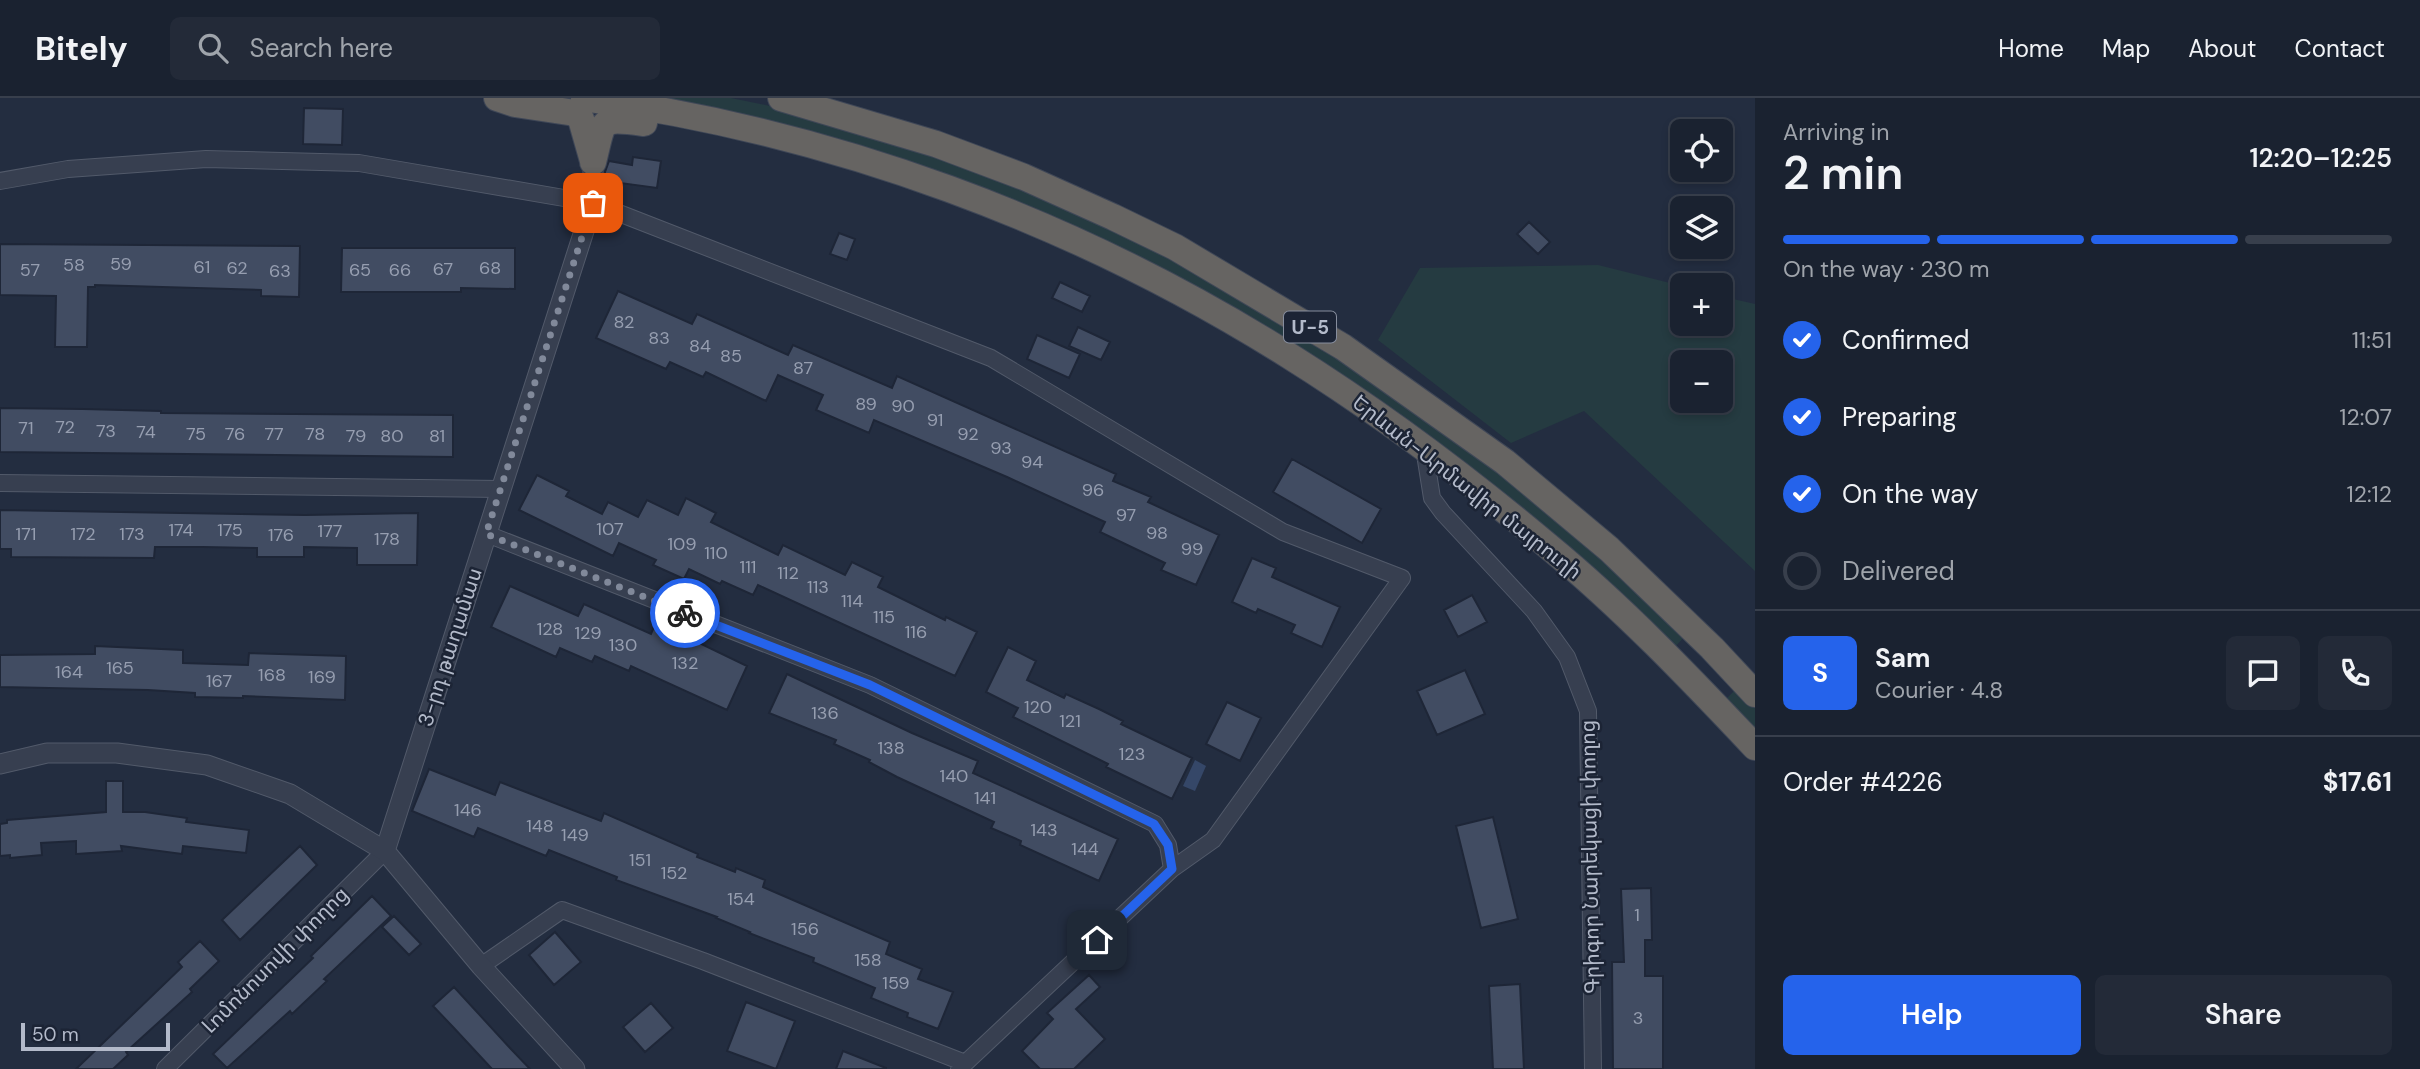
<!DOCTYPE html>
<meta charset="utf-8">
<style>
body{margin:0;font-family:"DM Sans","Noto Sans Armenian",sans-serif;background:#232a38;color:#f1f3f6;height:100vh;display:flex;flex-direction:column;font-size:26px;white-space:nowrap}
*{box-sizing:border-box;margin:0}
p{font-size:23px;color:#9fa4ab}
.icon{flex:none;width:38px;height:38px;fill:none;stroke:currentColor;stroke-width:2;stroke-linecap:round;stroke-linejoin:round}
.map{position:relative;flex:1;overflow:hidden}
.sheet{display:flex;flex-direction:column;background:#1a2230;width:665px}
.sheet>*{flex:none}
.fabs{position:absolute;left:1670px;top:21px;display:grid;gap:14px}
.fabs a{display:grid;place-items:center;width:63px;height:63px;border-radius:10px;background:#1a2230;box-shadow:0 4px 10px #0003,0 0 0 2px #383f4c;font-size:35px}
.scale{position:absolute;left:21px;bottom:18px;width:149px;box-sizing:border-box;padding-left:7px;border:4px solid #b3baca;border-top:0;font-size:19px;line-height:24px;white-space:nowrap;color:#b3baca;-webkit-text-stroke:5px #1c2435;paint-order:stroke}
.pin{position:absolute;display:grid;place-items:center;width:60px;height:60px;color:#fff;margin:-30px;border-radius:14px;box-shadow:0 4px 10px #0006}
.courier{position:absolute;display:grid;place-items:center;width:70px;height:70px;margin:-35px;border:5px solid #2563eb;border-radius:50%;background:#fff;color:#222;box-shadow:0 2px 9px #0007}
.summary em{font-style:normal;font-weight:600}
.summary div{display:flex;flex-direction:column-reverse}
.summary{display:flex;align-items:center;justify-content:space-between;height:119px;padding:0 28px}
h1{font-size:46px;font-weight:600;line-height:52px}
.bar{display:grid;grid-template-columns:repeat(4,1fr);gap:10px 7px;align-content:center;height:84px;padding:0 28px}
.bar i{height:9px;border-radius:5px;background:#383f4c}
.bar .selected{background:#2563eb}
.bar p{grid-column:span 4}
.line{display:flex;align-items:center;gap:18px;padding:0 28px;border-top:2px solid #383f4c}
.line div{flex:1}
.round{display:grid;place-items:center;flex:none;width:74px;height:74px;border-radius:10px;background:#232a38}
ol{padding:0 28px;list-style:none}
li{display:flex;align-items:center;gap:21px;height:77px}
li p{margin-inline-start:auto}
li .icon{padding:7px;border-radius:50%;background:#2563eb;color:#fff;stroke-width:4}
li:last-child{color:#9fa4ab}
li i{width:38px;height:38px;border:4px solid #383f4c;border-radius:50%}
.button{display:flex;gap:14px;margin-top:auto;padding:14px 28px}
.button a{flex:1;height:80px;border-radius:10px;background:#2563eb;color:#fff;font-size:28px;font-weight:600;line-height:80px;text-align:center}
.button a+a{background:#232a38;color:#f1f3f6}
header{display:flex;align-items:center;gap:42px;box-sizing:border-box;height:98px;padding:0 35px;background:#1a2230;border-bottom:2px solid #383f4c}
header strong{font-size:33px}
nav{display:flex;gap:38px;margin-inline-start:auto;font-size:24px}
.search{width:490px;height:63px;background:#232a38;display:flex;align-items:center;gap:18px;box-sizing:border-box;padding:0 24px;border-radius:10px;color:#9fa4ab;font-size:26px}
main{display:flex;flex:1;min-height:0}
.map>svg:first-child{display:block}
.green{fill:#253b41;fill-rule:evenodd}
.water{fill:#354768}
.building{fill:#414c62;stroke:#1e2637;stroke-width:2}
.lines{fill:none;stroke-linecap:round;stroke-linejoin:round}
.minor-casing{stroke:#525a6a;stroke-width:18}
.tertiary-casing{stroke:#525a6a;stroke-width:21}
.trunk-casing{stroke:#3f4757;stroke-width:28}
.minor{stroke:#373f50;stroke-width:16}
.tertiary{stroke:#373f50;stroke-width:19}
.trunk{stroke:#666462;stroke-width:26}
.done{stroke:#81899a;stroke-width:7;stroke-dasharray:0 12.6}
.route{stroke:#2563eb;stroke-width:9}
.labels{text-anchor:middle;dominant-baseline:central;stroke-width:5;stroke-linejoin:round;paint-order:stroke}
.number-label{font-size:18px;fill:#969eb0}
.shield{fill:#1c2435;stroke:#868d9d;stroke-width:2}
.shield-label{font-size:19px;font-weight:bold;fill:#b3baca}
.street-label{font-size:21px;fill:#b3baca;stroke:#1c2435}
</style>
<header>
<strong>Bitely</strong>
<div class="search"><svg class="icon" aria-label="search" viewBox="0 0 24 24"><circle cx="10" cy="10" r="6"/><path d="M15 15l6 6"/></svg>Search here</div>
<nav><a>Home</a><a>Map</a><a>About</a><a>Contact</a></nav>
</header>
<main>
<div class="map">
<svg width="1755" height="971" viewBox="0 0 1755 971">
<rect width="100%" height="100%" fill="#232d40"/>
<!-- green -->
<path class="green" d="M 666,0 L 731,0 L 770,8 L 921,52 L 1002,82 L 1162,155 L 1279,221 L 1450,336 L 1592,450 L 1685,538 L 1675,549 L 1513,403 L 998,96 L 916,65 L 772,24 Z
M 1598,167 L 1682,188 L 1682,226 L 1720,226 L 1720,198 L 1755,206 L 1755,473 L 1584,313 L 1511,345 L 1378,242 L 1420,170 ZM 1682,264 L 1720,264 L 1720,303 L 1682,303 Z
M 1737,590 L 1755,610 L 1755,631 L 1727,600 Z"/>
<!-- water -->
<path class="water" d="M 1195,662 L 1206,668 L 1195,693 L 1183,688 Z"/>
<!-- building -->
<path class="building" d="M 304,10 L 343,11 L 342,47 L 303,46 Z
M 633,59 L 661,63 L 657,90 L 605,83 L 605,74 L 609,63 L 632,67 Z
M 1529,124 L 1550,144 L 1538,156 L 1517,136 Z
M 839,135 L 855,141 L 847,162 L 830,156 Z
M 0,146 L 300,148 L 299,199 L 261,198 L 261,192 L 95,187 L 95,189 L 88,189 L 87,249 L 55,249 L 56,198 L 0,197 Z
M 342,150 L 515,150 L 515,191 L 461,190 L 461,194 L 341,194 Z
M 1060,184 L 1090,198 L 1082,214 L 1052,200 Z
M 618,193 L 692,226 L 697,216 L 788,257 L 793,247 L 892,290 L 897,278 L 1116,376 L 1113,383 L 1151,399 L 1148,404 L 1219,437 L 1196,487 L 1161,472 L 1165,465 L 1100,434 L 1105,424 L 1007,379 L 874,322 L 869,335 L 816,312 L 823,297 L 778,277 L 766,303 L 706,274 L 703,279 L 670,264 L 666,271 L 596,240 Z
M 1078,229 L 1110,244 L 1101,262 L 1069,248 Z
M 1037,237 L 1080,256 L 1069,280 L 1027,261 Z
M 0,310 L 83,311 L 161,313 L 161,315 L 453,317 L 453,359 L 0,354 Z
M 1292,361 L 1381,411 L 1362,445 L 1273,394 Z
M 537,377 L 569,393 L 566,398 L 602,416 L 608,404 L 638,419 L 647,402 L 678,417 L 686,400 L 716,415 L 711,424 L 778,457 L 783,447 L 845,477 L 852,464 L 883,479 L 878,489 L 945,522 L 946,519 L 977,534 L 955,578 L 758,487 L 753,497 L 722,483 L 720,486 L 689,471 L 684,481 L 653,467 L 656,462 L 619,445 L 613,458 L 519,412 Z
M 0,412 L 305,417 L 418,415 L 417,467 L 357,467 L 357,450 L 304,449 L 304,459 L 257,459 L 257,450 L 203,449 L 155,449 L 154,460 L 11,459 L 11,451 L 0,451 Z
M 1252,460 L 1276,470 L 1272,479 L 1340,509 L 1322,549 L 1291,535 L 1295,527 L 1258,511 L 1256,515 L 1232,504 Z
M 510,488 L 578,518 L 584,506 L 651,536 L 656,524 L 747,568 L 727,612 L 631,568 L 629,573 L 595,558 L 592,564 L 560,550 L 556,559 L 491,529 Z
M 1472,497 L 1487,524 L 1458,539 L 1444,512 Z
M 95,548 L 183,552 L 183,565 L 248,567 L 249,555 L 346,558 L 345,602 L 243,598 L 243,600 L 195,599 L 195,595 L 148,592 L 0,589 L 0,557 L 95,556 Z
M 1008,549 L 1036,563 L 1027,582 L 1064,600 L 1066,596 L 1099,611 L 1123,623 L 1121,626 L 1192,660 L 1172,701 L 1106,669 L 1108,666 L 1013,619 L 1018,610 L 986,594 Z
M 1465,572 L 1485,616 L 1437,637 L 1417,593 Z
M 787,576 L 912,635 L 978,663 L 973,675 L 1118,741 L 1099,783 L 1020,747 L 1021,743 L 991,730 L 994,724 L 897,679 L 869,664 L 870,662 L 834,646 L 836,642 L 769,615 Z
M 1227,604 L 1261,620 L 1240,663 L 1206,646 Z
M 429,671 L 495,697 L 500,684 L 601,723 L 604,715 L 698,756 L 697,759 L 735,774 L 736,770 L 765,782 L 763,789 L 890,844 L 886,856 L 922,871 L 918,881 L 953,894 L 938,931 L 907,919 L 908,915 L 871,900 L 875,890 L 813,864 L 814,860 L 749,835 L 750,834 L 716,820 L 717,819 L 616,782 L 617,779 L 549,752 L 546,758 L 478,730 L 474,739 L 412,713 Z
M 106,683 L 123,683 L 123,714 L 145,714 L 187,720 L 186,724 L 249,732 L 246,755 L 183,748 L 182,756 L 121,748 L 122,753 L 76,756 L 76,743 L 41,745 L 42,757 L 10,760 L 10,757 L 0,758 L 0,726 L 7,725 L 7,722 L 106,714 Z
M 1493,719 L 1518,821 L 1481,830 L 1456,728 Z
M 300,748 L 317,767 L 240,842 L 222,822 Z
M 1651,790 L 1652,842 L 1645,842 L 1645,878 L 1663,878 L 1663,971 L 1613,971 L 1612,864 L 1624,864 L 1621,791 Z
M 372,798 L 391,818 L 324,881 L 327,883 L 292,916 L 290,913 L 227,970 L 213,956 L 313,860 L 311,858 Z
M 394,818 L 421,846 L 409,857 L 382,829 Z
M 555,834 L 581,864 L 554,887 L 529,857 Z
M 200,843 L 219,863 L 190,891 L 192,894 L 126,954 L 128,957 L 113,971 L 76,971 L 182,869 L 178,864 Z
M 1089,877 L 1100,889 L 1076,911 L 1105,941 L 1074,971 L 1040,971 L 1022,953 L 1053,921 L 1047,915 Z
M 1520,886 L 1524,971 L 1493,971 L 1489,888 Z
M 454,889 L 510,950 L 530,971 L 492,971 L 453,929 L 433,908 Z
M 746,904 L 795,923 L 776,971 L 727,953 Z
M 651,905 L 673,930 L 645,954 L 623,929 Z
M 843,953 L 886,970 L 886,971 L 836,971 Z"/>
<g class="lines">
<defs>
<path id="minor" d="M 0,83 L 68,71 L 206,61 L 359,65 L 593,105 L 991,260 L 1283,434 L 1402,480 L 1213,742 L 1172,771 L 959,971
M 1424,350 L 1432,400 L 1443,415 L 1534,513 L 1567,559 L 1588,613 L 1593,971
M 0,385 L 501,391
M 487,436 L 870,587 L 1155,726 L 1168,747 L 1172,771
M 481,868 L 562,812 L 703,863 L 965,965
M 165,971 L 385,753"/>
<path id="tertiary" d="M 0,666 L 47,655 L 117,655 L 207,667 L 290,696 L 385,753 L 481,868 L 575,971
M 385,753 L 593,105 L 593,64"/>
<path id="trunk" d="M 497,0 L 515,6 L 575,15 L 581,21 L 593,63
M 584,0 C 833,34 1075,123 1288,257 C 1379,314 1466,379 1548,448 C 1622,509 1689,579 1755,649
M 781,0 L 936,46 L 1024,79 L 1113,119 L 1175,149 L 1343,249 L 1505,364 L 1609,451 L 1712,550 L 1755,596
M 593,64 C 604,21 598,19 644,25"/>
</defs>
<!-- minor casing -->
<use href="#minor" class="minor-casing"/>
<!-- tertiary casing -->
<use href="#tertiary" class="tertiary-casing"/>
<!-- trunk casing -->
<use href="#trunk" class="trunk-casing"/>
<!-- minor -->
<use href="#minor" class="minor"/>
<!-- tertiary -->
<use href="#tertiary" class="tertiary"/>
<!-- trunk -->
<use href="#trunk" class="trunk"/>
</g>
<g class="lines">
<!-- done -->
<path class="done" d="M 593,105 L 486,436 L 685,515"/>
<!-- route -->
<path class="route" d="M 685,515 L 870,587 L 1154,726 L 1168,747 L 1172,771 L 1097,842"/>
</g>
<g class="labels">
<!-- number labels -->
<g class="number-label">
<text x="121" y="166">59</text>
<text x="74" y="167">58</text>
<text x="202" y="169">61</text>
<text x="237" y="170">62</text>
<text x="490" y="170">68</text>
<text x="443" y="171">67</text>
<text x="30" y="172">57</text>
<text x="360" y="172">65</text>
<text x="400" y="172">66</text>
<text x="280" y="173">63</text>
<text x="624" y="224">82</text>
<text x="659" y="240">83</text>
<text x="700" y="248">84</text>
<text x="731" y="258">85</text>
<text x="803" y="270">87</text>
<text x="866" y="306">89</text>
<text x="903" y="308">90</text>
<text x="935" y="322">91</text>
<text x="65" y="329">72</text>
<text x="26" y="330">71</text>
<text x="106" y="333">73</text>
<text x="146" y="334">74</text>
<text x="196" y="336">75</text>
<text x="235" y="336">76</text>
<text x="274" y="336">77</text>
<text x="315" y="336">78</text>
<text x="968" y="336">92</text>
<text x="356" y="338">79</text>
<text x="392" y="338">80</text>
<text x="437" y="338">81</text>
<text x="1001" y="350">93</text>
<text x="1032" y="364">94</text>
<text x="1093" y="392">96</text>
<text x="1126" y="417">97</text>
<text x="610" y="431">107</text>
<text x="181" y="432">174</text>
<text x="230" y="432">175</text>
<text x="330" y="433">177</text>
<text x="1157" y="435">98</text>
<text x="26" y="436">171</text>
<text x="83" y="436">172</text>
<text x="132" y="436">173</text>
<text x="281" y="437">176</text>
<text x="387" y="441">178</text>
<text x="682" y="446">109</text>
<text x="1192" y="451">99</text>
<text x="716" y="455">110</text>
<text x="748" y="469">111</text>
<text x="788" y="475">112</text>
<text x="818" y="489">113</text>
<text x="852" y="503">114</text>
<text x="884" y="519">115</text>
<text x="550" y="531">128</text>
<text x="916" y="534">116</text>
<text x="588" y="535">129</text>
<text x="623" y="547">130</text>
<text x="685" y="565">132</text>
<text x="120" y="570">165</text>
<text x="69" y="574">164</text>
<text x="272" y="577">168</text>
<text x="322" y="579">169</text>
<text x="219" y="583">167</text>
<text x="1038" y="609">120</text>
<text x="825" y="615">136</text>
<text x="1070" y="623">121</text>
<text x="891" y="650">138</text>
<text x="1132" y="656">123</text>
<text x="954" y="678">140</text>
<text x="985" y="700">141</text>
<text x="468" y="712">146</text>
<text x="540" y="728">148</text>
<text x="1044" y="732">143</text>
<text x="575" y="737">149</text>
<text x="1085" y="751">144</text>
<text x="640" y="762">151</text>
<text x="674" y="775">152</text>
<text x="741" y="801">154</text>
<text x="1637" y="817">1</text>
<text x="805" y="831">156</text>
<text x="868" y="862">158</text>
<text x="896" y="885">159</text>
<text x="1638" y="920">3</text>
</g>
<!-- shield labels -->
<rect class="shield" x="1284" y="213.5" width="52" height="31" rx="5"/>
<g class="shield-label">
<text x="1310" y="229">Մ-5</text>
</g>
<!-- street labels -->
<g class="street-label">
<text transform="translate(1467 389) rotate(38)">Երևան-Արմավիր մայրուղի</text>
<text transform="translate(450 549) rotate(-72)">3-րդ թաղամաս</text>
<text transform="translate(1590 759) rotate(-91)">Գրիգոր Նարեկացի փողոց</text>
<text transform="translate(275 862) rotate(-45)">Լոմոնոսովի փողոց</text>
</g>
</g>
</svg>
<div class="fabs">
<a><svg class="icon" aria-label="locate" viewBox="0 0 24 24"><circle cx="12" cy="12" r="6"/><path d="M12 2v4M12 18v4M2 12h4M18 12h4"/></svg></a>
<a><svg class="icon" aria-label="layers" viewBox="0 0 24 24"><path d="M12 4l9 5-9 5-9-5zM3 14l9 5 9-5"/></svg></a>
<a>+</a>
<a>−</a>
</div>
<div class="scale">50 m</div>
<div class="pin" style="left:593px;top:105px;background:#ea580c"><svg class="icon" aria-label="bag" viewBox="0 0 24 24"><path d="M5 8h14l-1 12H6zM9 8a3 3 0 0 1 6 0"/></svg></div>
<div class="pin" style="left:1097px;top:842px;background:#1f2937"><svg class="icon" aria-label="home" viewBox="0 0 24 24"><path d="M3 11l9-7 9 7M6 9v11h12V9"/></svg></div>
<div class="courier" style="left:685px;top:515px"><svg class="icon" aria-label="bike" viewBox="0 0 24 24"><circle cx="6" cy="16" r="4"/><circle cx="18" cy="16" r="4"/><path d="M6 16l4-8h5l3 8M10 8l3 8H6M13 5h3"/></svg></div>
</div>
<section class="sheet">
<div class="summary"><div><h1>2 min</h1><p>Arriving in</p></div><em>12:20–12:25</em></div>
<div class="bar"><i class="selected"></i><i class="selected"></i><i class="selected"></i><i></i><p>On the way · 230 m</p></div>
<ol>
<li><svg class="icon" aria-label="check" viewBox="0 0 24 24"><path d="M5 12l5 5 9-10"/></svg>Confirmed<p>11:51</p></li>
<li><svg class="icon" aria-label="check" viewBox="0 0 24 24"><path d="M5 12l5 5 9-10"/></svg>Preparing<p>12:07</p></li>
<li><svg class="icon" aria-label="check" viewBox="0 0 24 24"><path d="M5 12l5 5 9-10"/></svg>On the way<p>12:12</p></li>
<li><i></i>Delivered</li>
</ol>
<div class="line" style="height:126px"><b class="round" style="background:#2563eb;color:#fff">S</b><div><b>Sam</b><p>Courier · 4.8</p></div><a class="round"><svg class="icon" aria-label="chat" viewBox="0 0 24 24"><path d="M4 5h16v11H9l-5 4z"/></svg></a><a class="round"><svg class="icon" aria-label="phone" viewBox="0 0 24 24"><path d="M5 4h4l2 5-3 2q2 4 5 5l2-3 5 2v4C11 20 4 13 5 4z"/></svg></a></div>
<div class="line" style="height:91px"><div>Order #4226</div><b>$17.61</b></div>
<div class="button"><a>Help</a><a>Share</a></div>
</section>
</main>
